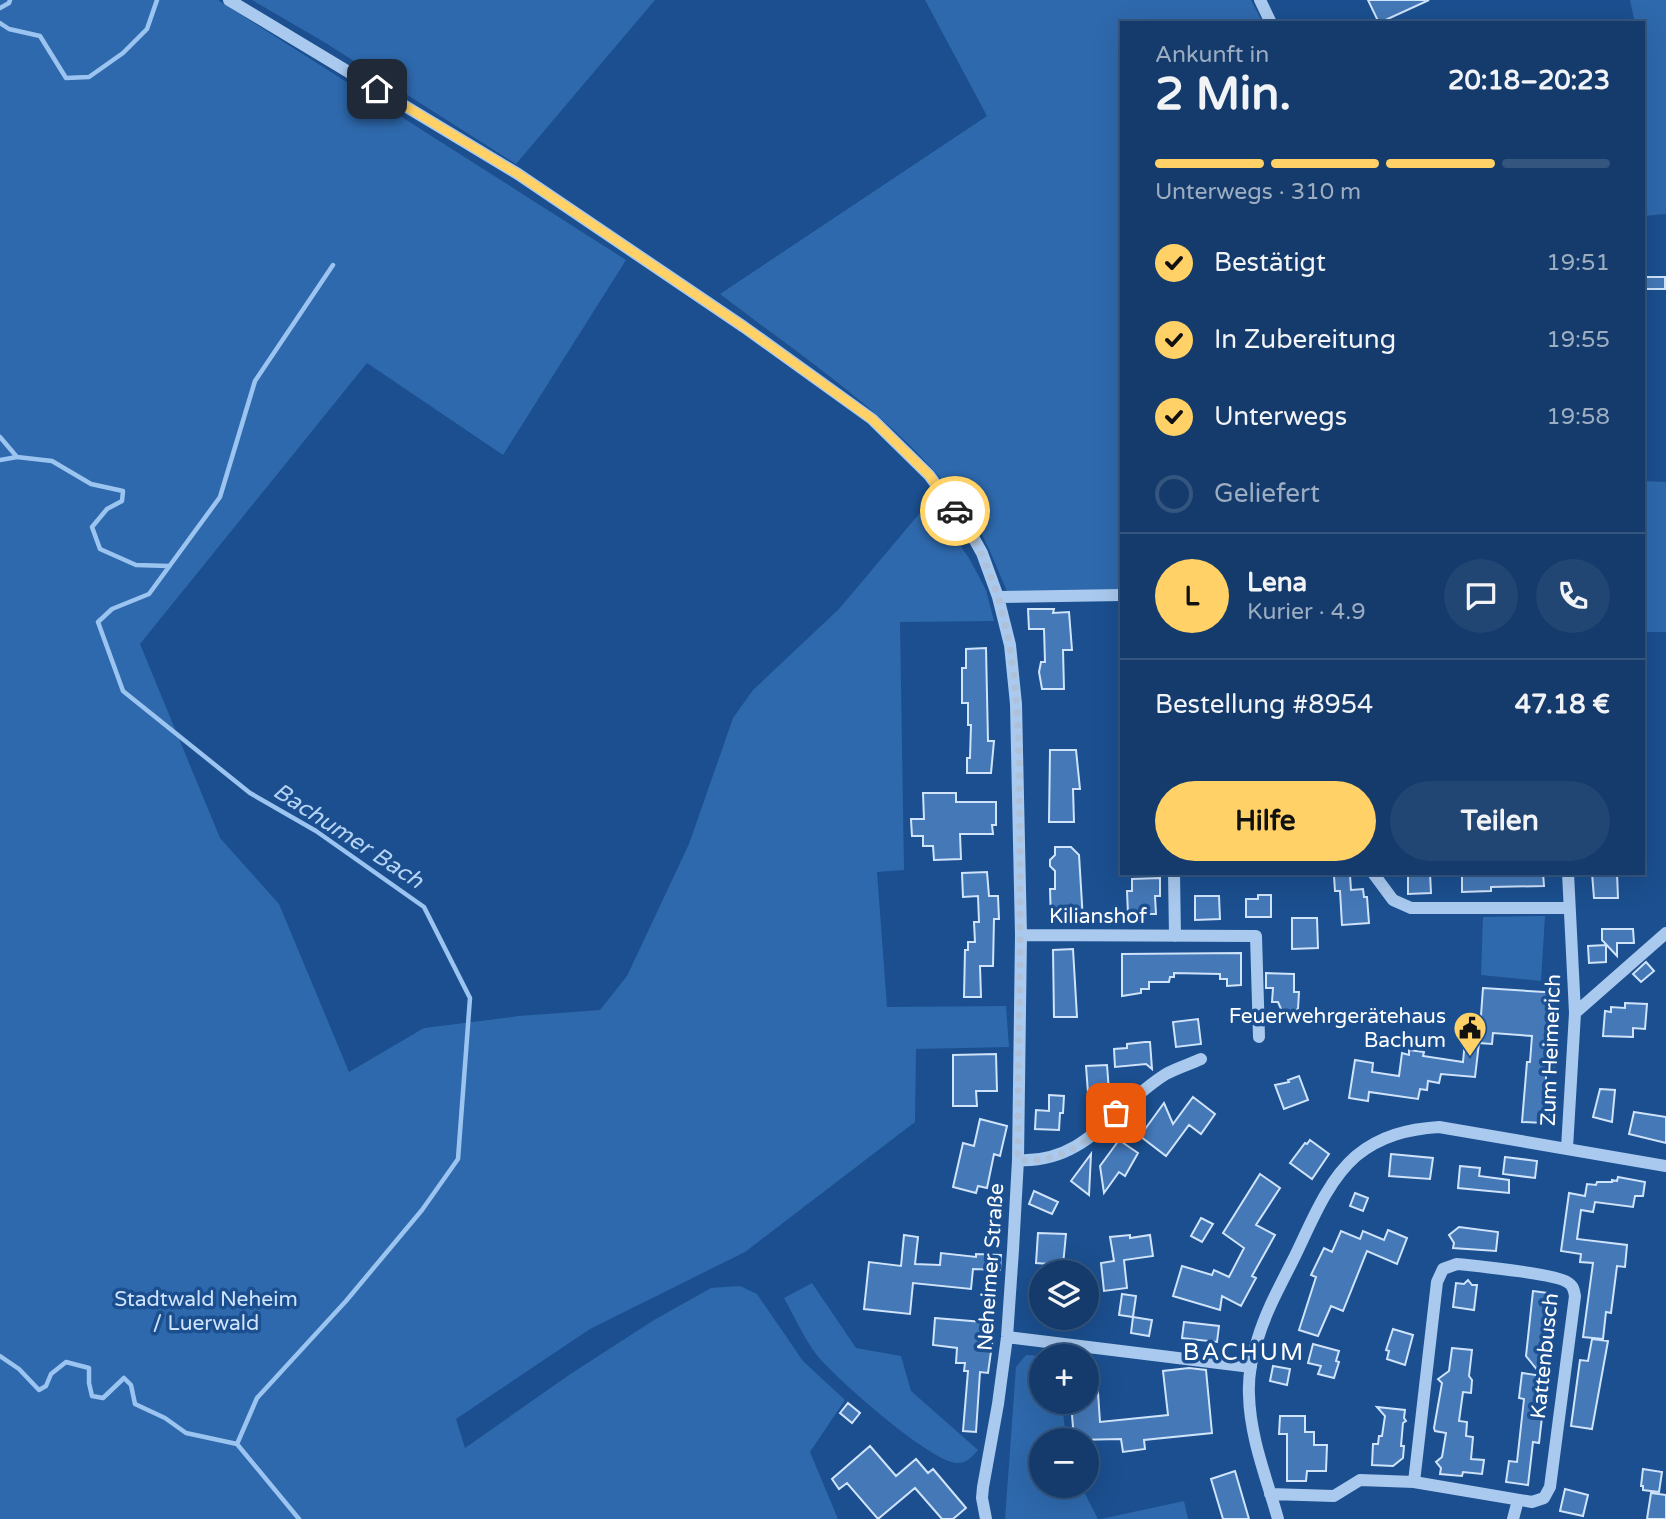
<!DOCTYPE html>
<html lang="de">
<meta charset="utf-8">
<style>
body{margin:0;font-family:"Varela Round",sans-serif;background:#214673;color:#f1f3f6;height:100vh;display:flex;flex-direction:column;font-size:26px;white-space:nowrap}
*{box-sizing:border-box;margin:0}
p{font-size:23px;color:#9dadc1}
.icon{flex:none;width:38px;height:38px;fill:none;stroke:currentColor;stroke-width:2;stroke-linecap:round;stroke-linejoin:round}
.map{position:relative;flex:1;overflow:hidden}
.side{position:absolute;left:1120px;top:21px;width:525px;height:854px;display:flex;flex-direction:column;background:#143b6b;border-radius:0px;box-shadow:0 7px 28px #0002,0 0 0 2px #33557e}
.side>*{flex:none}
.buttons{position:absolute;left:1029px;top:1260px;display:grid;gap:14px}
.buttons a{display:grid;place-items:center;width:70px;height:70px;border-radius:50%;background:#143b6b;box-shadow:0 7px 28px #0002,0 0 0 2px #33557e;font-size:35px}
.pin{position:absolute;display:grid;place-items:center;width:60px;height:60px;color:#fff;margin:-30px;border-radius:14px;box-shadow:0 4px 10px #0006}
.courier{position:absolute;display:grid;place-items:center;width:70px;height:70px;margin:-35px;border:5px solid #ffd166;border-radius:50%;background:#fff;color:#222;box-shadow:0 2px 9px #0007}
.headline em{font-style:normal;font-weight:700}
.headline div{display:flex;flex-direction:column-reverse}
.headline{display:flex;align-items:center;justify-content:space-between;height:119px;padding:0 35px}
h1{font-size:46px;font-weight:700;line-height:52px}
.bar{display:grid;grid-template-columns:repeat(4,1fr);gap:10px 7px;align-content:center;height:84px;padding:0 35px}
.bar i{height:9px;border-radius:5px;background:#33557e}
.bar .current{background:#ffd166}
.bar p{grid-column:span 4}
.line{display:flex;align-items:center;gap:18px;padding:0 35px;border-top:2px solid #33557e}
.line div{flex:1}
.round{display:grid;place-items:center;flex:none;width:74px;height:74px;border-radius:37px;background:#214673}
ol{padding:0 35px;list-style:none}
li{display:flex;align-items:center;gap:21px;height:77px}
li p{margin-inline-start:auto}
li .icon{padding:7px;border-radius:50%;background:#ffd166;color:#111;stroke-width:4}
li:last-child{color:#9dadc1}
li i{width:38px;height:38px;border:4px solid #33557e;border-radius:50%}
.button{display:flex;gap:14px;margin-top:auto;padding:14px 35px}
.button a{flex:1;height:80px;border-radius:42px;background:#ffd166;color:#111;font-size:28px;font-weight:700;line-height:80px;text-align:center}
.button a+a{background:#214673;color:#f1f3f6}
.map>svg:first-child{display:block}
.green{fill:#2e69ad}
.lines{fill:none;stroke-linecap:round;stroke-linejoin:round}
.stream{stroke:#9cc4f0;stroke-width:4.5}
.building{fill:#4478b7;stroke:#cfe3fa;stroke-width:2}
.minor{stroke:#a9c9ee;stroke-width:12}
.done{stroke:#afc1d8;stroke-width:7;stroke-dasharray:0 12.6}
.route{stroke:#ffd166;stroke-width:9}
.labels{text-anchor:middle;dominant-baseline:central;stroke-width:7;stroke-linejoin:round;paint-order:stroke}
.street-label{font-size:21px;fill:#fff;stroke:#1b4f8f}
.poi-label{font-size:21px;fill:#fff;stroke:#1b4f8f;text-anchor:end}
.park-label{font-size:21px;fill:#cfe3fa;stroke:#1b4f8f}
.water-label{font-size:23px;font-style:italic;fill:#b5d3f5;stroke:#1b4f8f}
.quarter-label{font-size:24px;letter-spacing:2px;fill:#fff;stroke:#1b4f8f}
</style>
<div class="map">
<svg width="1666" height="1519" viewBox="0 0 1666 1519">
<rect width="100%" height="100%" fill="#1b4f8f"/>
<!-- green -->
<path class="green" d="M 0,0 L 218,0 L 626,260 L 503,455 L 367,363 L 140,644 L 220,838 L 279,904 L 349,1072 L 424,1028 L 519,1016 L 600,1010 L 627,976 L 689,844 L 733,718 L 753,690 L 839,609 L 929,502 L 969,558 L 986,590 L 994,621 L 900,622 L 904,870 L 877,872 L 887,1007 L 1006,1006 L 1009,1047 L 916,1049 L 915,1122 L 745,1252 L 590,1329 L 456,1419 L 465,1448 L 569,1375 L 654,1320 L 711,1288 L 740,1286 L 757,1294 L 803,1361 L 845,1400 L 810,1452 L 838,1519 L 0,1519 Z
M 252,0 L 655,0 L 516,164 L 324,42 Z
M 925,0 L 1251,0 L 1263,23 L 1122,23 L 1122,591 L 1007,591 C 997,569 988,543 975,523 C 911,427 810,363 720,294 L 987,116 Z
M 1630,0 L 1666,0 L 1666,214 L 1643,216 L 1643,78 L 1647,77 L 1643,60 L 1643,23 L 1635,23 Z
M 1643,481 L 1666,482 L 1666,632 L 1643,632 Z
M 1545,916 L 1541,981 L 1481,975 L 1483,917 Z
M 812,1283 L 856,1348 L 901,1356 L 911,1391 L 978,1450 C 972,1457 966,1464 956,1463 C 928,1460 835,1378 816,1354 C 804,1338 794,1316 784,1298 Z
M 1026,1355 L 1042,1356 L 1041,1402 L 1062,1402 L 1066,1440 L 1041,1440 L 1041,1486 L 1081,1486 L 1098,1519 L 1005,1519 L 1016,1367 Z
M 1184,1501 L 1188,1519 L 1101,1519 Z"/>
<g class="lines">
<!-- stream -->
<path class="stream" d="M 0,8 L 9,3 L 10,0
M 0,23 L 9,29 L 40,36 L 66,78 L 89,77 L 123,53 L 147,29 L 157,0
M 0,437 L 17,457
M 0,460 L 17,457 L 52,461 L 91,484 L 123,491 L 122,501 L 107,509 L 92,527 L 100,549 L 136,565 L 169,566
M 0,1356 L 19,1369 L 39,1390 L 46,1386 L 51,1374 L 66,1362 L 89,1368 L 89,1383 L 92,1396 L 103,1398 L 124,1378 L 131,1385 L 135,1404 L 165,1418 L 186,1433 L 237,1444
M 299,1519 L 237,1444 L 257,1398 L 346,1301 L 422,1210 L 458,1159 L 470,998 L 424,907 L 316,831 L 250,793 L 123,691 L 98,622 L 112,609 L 149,594 L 220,497 L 255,381 L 333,265"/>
</g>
<!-- building -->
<path class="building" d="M 1368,0 L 1429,0 L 1379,23 Z
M 1643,277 L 1665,277 L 1665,289 L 1643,289 Z
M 1028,609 L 1054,609 L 1053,613 L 1069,612 L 1072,650 L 1063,650 L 1064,689 L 1042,689 L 1039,672 L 1041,662 L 1045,662 L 1044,629 L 1029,629 Z
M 986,648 L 988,741 L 994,741 L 991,773 L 967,773 L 967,758 L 970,758 L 971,725 L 968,725 L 968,703 L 962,703 L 962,668 L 966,668 L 966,649 Z
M 1050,750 L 1076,750 L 1080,789 L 1073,789 L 1074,822 L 1049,822 Z
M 923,793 L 956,793 L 956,802 L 996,802 L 996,825 L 992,825 L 993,834 L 960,834 L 961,859 L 934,860 L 933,846 L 923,846 L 923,836 L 912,836 L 911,819 L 924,819 Z
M 1055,847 L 1071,847 L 1079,855 L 1083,920 L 1051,920 L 1050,889 L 1055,889 L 1055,871 L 1050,866 L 1050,860 L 1055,855 Z
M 987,872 L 989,896 L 998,896 L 999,919 L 994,919 L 993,966 L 980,966 L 981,997 L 964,997 L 965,950 L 968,950 L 968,942 L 975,942 L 974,922 L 979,922 L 978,896 L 963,897 L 962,873 Z
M 1430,873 L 1431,893 L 1408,894 L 1408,874 Z
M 1462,873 L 1543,873 L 1544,886 L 1491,887 L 1491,891 L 1462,892 Z
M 1592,873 L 1617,873 L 1618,898 L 1594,898 Z
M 1350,875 L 1351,890 L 1363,889 L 1364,897 L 1367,897 L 1369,923 L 1342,925 L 1340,891 L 1335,891 L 1334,876 Z
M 1160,878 L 1160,896 L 1155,896 L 1156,914 L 1128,914 L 1127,891 L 1132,891 L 1132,879 Z
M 1258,895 L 1271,895 L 1271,917 L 1246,917 L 1246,899 L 1258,899 Z
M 1195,896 L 1219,896 L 1220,919 L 1195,920 Z
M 1292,918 L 1317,918 L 1318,948 L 1292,949 Z
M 1602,929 L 1633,929 L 1634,943 L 1617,943 L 1617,956 L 1602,940 Z
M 1606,945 L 1606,962 L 1589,963 L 1588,946 Z
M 1073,949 L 1077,1017 L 1054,1017 L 1053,950 Z
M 1241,953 L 1241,985 L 1227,986 L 1227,979 L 1220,979 L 1220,974 L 1174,973 L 1174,977 L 1170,977 L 1169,982 L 1149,982 L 1149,989 L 1141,989 L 1141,993 L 1122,996 L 1122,954 Z
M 1646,962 L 1654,971 L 1641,982 L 1633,974 Z
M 1266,973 L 1294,974 L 1294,992 L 1299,992 L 1298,1009 L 1284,1016 L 1278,1002 L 1272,1002 L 1273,988 L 1266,988 Z
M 1483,988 L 1559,993 L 1553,1071 L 1546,1071 L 1546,1085 L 1552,1086 L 1550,1115 L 1545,1114 L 1544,1123 L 1522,1122 L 1527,1062 L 1530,1062 L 1532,1036 L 1493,1033 L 1492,1044 L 1479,1043 Z
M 1625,1003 L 1647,1004 L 1645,1029 L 1633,1028 L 1633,1037 L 1603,1036 L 1605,1011 L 1611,1012 L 1611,1007 L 1625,1008 Z
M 1198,1019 L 1201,1044 L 1176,1047 L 1173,1022 Z
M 1465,1041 L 1479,1043 L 1475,1077 L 1441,1074 L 1439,1083 L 1428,1081 L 1427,1090 L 1420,1089 L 1418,1099 L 1369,1092 L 1368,1101 L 1349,1098 L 1355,1060 L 1373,1063 L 1372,1072 L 1399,1076 L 1402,1053 L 1409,1055 L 1409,1050 L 1424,1052 L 1423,1056 L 1463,1062 Z
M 1145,1042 L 1150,1042 L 1152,1069 L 1146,1064 L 1115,1067 L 1114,1049 L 1127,1048 L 1127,1044 Z
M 996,1054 L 997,1091 L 976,1091 L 977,1106 L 953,1106 L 953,1055 Z
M 1107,1065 L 1109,1091 L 1088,1093 L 1086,1066 Z
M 1299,1076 L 1308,1100 L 1284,1109 L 1275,1085 L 1289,1082 L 1288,1080 Z
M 1600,1089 L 1615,1090 L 1612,1122 L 1593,1117 Z
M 1049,1095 L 1064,1096 L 1063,1113 L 1060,1113 L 1059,1130 L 1035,1129 L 1036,1110 L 1049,1111 Z
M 1193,1097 L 1215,1114 L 1201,1134 L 1189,1125 L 1166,1156 L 1140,1136 L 1164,1103 L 1173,1124 Z
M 1634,1112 L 1666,1117 L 1666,1143 L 1629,1134 Z
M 980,1119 L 1007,1126 L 1000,1156 L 994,1154 L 987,1188 L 978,1186 L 976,1193 L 953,1187 L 963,1143 L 974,1146 Z
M 1119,1140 L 1138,1153 L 1125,1176 L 1119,1172 L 1104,1193 L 1100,1166 Z
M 1310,1140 L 1329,1154 L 1312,1179 L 1290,1163 L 1305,1143 L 1307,1144 Z
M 1091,1154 L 1089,1195 L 1071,1181 Z
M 1391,1154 L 1433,1158 L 1430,1179 L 1389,1176 Z
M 1505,1157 L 1537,1161 L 1535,1178 L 1503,1174 Z
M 1460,1166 L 1480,1168 L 1479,1176 L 1509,1180 L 1509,1193 L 1458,1188 Z
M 1260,1174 L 1280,1188 L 1256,1225 L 1275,1235 L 1252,1276 L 1256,1278 L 1241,1306 L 1222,1296 L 1220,1310 L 1173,1296 L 1182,1266 L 1212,1275 L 1214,1270 L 1229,1277 L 1244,1248 L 1223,1233 Z
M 1618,1177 L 1645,1182 L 1643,1196 L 1635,1196 L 1633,1207 L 1595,1202 L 1593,1212 L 1581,1210 L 1577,1239 L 1627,1245 L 1625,1267 L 1617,1266 L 1611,1313 L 1606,1312 L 1603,1339 L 1583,1337 L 1593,1263 L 1580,1262 L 1581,1254 L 1561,1251 L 1569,1193 L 1585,1196 L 1587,1184 L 1596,1185 L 1597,1182 L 1612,1182 L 1612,1180 L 1617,1181 Z
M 1034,1191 L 1058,1202 L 1052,1214 L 1029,1204 Z
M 1355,1193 L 1368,1198 L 1363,1211 L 1350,1206 Z
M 1201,1218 L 1213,1224 L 1202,1242 L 1191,1236 Z
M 1459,1227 L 1498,1232 L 1496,1251 L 1453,1248 L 1454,1243 L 1449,1235 Z
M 1388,1230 L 1407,1238 L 1397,1264 L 1367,1251 L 1343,1311 L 1331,1306 L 1318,1336 L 1299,1330 L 1316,1277 L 1311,1275 L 1324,1248 L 1332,1252 L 1341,1231 L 1360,1239 L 1363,1231 L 1384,1240 Z
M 1038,1233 L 1066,1234 L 1063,1265 L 1036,1263 Z
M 904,1235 L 918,1237 L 915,1264 L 940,1265 L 941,1253 L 976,1257 L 976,1254 L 1001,1255 L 1000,1270 L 973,1269 L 971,1289 L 913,1283 L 910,1314 L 864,1309 L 869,1262 L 901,1266 Z
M 1130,1235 L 1130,1238 L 1150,1235 L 1153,1256 L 1124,1260 L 1127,1288 L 1104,1291 L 1101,1263 L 1114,1261 L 1110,1237 Z
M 1468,1280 L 1472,1285 L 1477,1285 L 1474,1310 L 1453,1307 L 1456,1283 L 1464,1284 Z
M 1533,1291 L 1556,1294 L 1539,1443 L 1533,1442 L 1528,1485 L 1506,1482 L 1509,1461 L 1517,1462 L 1524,1399 L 1519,1398 L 1522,1373 L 1542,1376 L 1526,1356 Z
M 1122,1294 L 1136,1296 L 1133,1317 L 1119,1315 Z
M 1133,1317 L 1152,1320 L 1149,1336 L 1131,1333 Z
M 935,1318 L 995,1323 L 988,1373 L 980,1372 L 976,1432 L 963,1431 L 968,1371 L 964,1371 L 965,1363 L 956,1363 L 957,1348 L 933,1345 Z
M 1184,1322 L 1219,1326 L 1217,1342 L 1182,1338 Z
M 1393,1329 L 1413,1335 L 1405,1365 L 1387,1359 L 1389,1351 L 1386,1350 Z
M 1592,1339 L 1608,1341 L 1592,1429 L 1571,1426 L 1580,1360 L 1588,1361 Z
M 1313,1344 L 1339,1351 L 1336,1361 L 1339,1362 L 1334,1378 L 1318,1374 L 1321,1366 L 1308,1363 Z
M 1452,1348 L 1472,1350 L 1469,1376 L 1472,1380 L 1471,1393 L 1463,1392 L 1459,1421 L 1467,1422 L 1466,1436 L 1473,1437 L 1471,1459 L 1484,1460 L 1482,1474 L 1463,1472 L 1462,1476 L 1440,1474 L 1441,1468 L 1436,1462 L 1442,1457 L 1446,1433 L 1435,1431 L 1434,1428 L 1442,1383 L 1438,1379 L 1449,1371 Z
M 1087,1363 L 1096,1363 L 1100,1422 L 1168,1415 L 1163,1371 L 1189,1368 L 1206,1370 L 1212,1433 L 1144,1440 L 1145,1449 L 1123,1452 L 1121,1439 L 1074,1440 L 1071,1402 L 1087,1402 Z
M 1273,1366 L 1290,1369 L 1287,1385 L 1270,1381 Z
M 848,1403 L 860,1413 L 852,1423 L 840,1413 Z
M 1377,1407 L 1405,1410 L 1404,1418 L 1406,1421 L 1403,1423 L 1401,1446 L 1404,1446 L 1403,1458 L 1393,1466 L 1372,1465 L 1373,1444 L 1378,1444 L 1379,1436 L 1382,1436 L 1385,1416 Z
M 1280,1416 L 1305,1416 L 1305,1432 L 1314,1432 L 1314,1445 L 1327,1445 L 1326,1471 L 1307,1471 L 1306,1481 L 1287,1481 L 1287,1434 L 1279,1434 Z
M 870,1446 L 896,1476 L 916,1459 L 928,1473 L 933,1469 L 966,1508 L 953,1519 L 942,1519 L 915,1488 L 878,1519 L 847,1483 L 839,1489 L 832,1479 Z
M 1643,1469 L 1662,1472 L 1659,1492 L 1643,1490 L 1643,1486 L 1641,1486 Z
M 1235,1471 L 1249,1519 L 1223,1519 L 1211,1479 Z
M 1565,1489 L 1588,1495 L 1583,1516 L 1560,1511 Z
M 1651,1493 L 1666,1495 L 1666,1519 L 1647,1519 Z"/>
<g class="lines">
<!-- minor -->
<path class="minor" d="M 229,0 L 518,174 L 744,327 L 872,419 L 929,475 L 968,528 L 982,553 L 998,597 L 1010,645 L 1016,704 L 1021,935 L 1018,1160 L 1013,1250 L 1007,1337 L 998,1404 L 983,1487 L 982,1498 L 986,1519
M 1260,0 L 1271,23
M 998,597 L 1122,595
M 1174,873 L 1175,936
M 1373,873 L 1393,900 L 1411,908 L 1569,908
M 1021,935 L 1256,936 L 1259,1037
M 1575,1013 L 1666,933
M 1567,1148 L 1575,1013 L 1568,873
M 1018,1160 C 1086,1164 1114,1106 1166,1074 C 1177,1068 1190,1064 1201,1059
M 1007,1337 L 1251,1367
M 1270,1494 L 1334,1496 L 1360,1480 L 1414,1482 L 1532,1502 L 1544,1498 L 1550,1487 L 1575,1296 C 1574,1290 1573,1285 1567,1282 C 1556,1274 1476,1266 1457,1264 L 1443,1269 L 1437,1282 L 1414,1482
M 1278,1519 C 1267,1479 1250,1438 1249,1395 C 1248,1376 1252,1356 1258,1338 C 1266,1311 1280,1286 1293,1260 C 1310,1226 1326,1182 1356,1156 C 1380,1136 1408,1129 1439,1127 L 1666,1166
M 1513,1519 L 1518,1500"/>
</g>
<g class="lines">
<!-- done -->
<path class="done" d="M 955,511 C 1027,607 1018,738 1020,853 C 1021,955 1018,1058 1018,1160 C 1063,1163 1086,1142 1116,1113"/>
<!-- route -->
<path class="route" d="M 377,89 L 518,174 L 744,327 L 872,419 L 929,475 L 955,511"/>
</g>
<!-- icons -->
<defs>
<symbol id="civic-pin" viewBox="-11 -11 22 30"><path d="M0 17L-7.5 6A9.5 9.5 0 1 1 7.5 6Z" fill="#ffd166" stroke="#1b4f8f"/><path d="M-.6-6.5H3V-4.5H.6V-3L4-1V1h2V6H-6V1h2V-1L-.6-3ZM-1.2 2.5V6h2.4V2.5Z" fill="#111"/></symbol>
</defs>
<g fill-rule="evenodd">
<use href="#civic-pin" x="1451" y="1009" width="38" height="52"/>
</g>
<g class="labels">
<!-- street labels -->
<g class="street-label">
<text x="1098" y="916">Kilianshof</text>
<text transform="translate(1551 1050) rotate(-88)">Zum Heimerich</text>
<text transform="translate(991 1267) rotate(-86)">Neheimer Straße</text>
<text transform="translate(1545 1356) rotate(-84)">Kattenbusch</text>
</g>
<!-- poi labels -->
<g class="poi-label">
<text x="1446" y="1016">Feuerwehrgerätehaus<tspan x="1446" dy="24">Bachum</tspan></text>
</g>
<!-- park labels -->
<g class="park-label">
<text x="206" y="1299">Stadtwald Neheim<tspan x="206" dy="24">/ Luerwald</tspan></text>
</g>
<!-- water labels -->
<g class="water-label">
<text transform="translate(348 836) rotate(33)">Bachumer Bach</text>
</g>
<!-- quarter labels -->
<g class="quarter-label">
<text x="1244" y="1352">BACHUM</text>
</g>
</g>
</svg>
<div class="buttons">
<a><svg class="icon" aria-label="layers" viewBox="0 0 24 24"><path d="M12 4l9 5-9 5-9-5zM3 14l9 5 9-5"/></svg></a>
<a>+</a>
<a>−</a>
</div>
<div class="pin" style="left:1116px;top:1113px;background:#ea580c"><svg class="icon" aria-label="bag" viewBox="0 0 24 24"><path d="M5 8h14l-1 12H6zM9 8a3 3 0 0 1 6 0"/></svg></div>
<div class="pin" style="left:377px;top:89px;background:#1f2937"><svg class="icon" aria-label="home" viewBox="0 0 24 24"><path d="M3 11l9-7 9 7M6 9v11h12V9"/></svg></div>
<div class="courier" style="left:955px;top:511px"><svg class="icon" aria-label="car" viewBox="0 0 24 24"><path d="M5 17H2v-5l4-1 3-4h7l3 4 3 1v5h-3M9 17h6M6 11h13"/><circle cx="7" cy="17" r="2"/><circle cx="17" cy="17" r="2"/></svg></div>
<section class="side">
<div class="headline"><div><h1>2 Min.</h1><p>Ankunft in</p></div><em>20:18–20:23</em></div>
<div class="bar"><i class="current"></i><i class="current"></i><i class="current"></i><i></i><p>Unterwegs · 310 m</p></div>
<ol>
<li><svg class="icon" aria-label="check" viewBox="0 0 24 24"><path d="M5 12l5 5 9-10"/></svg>Bestätigt<p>19:51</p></li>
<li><svg class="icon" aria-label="check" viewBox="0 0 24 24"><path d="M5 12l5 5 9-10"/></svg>In Zubereitung<p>19:55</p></li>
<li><svg class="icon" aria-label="check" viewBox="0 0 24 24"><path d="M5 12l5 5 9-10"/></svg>Unterwegs<p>19:58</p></li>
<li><i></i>Geliefert</li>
</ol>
<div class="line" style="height:126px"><b class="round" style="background:#ffd166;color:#111">L</b><div><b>Lena</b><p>Kurier · 4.9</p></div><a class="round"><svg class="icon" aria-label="chat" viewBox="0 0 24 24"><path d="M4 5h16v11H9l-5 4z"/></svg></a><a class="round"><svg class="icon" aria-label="phone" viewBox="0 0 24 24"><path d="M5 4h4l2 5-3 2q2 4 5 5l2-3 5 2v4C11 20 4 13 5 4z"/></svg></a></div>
<div class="line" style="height:91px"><div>Bestellung #8954</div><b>47.18 €</b></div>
<div class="button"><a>Hilfe</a><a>Teilen</a></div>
</section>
</div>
